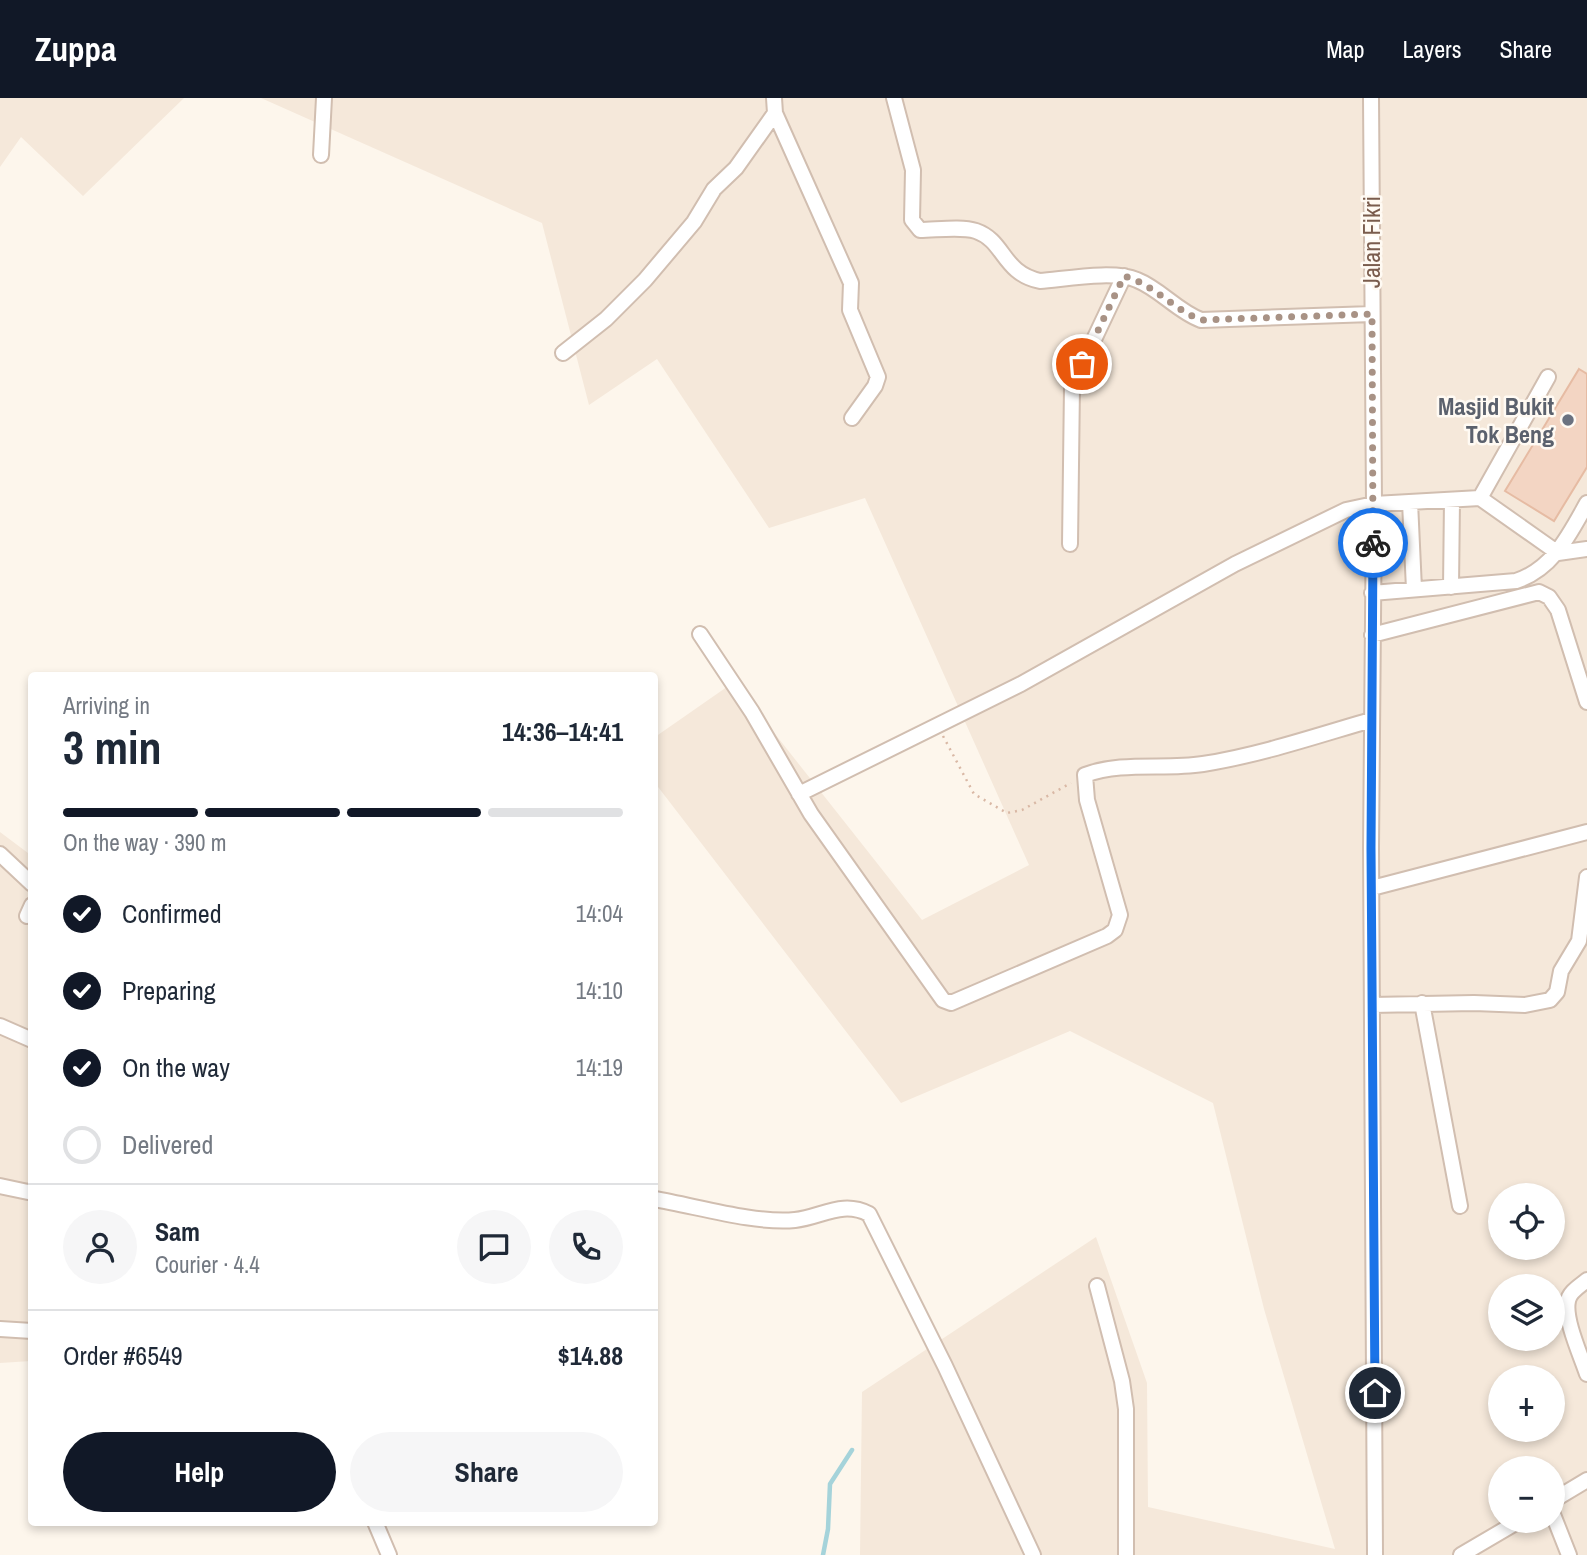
<!DOCTYPE html>
<meta charset="utf-8">
<style>
body{margin:0;font-family:"Archivo Narrow",sans-serif;background:#f6f6f7;color:#1f2937;height:100vh;display:flex;flex-direction:column;font-size:26px;white-space:nowrap}
*{box-sizing:border-box;margin:0}
p{font-size:23px;color:#747a83}
.icon{flex:none;width:38px;height:38px;fill:none;stroke:currentColor;stroke-width:2;stroke-linecap:round;stroke-linejoin:round}
.map{position:relative;flex:1;overflow:hidden}
.side{position:absolute;left:28px;top:574px;width:630px;height:854px;display:flex;flex-direction:column;background:#fff;border-radius:7px;box-shadow:0 4px 10px #0003}
.side>*{flex:none}
.tools{position:absolute;left:1488px;top:1085px;display:grid;gap:14px}
.tools a{display:grid;place-items:center;width:77px;height:77px;border-radius:50%;background:#fff;box-shadow:0 4px 10px #0003;font-size:35px}
.pin{position:absolute;display:grid;place-items:center;width:60px;height:60px;color:#fff;margin:-30px;border:4px solid #fff;border-radius:50%;box-shadow:0 2px 7px #0007}
.courier{position:absolute;display:grid;place-items:center;width:70px;height:70px;margin:-35px;border:5px solid #1a73e8;border-radius:50%;background:#fff;color:#222;box-shadow:0 2px 9px #0007}
.overview em{font-style:normal;font-weight:700}
.overview div{display:flex;flex-direction:column-reverse}
.overview{display:flex;align-items:center;justify-content:space-between;height:119px;padding:0 35px}
h1{font-size:46px;font-weight:700;line-height:52px}
.bar{display:grid;grid-template-columns:repeat(4,1fr);gap:10px 7px;align-content:center;height:84px;padding:0 35px}
.bar i{height:9px;border-radius:5px;background:#e0e1e3}
.bar .active{background:#111827}
.bar p{grid-column:span 4}
.line{display:flex;align-items:center;gap:18px;padding:0 35px;border-top:2px solid #e0e1e3}
.line div{flex:1}
.round{display:grid;place-items:center;flex:none;width:74px;height:74px;border-radius:37px;background:#f6f6f7}
ol{padding:0 35px;list-style:none}
li{display:flex;align-items:center;gap:21px;height:77px}
li p{margin-inline-start:auto}
li .icon{padding:7px;border-radius:50%;background:#111827;color:#fff;stroke-width:4}
li:last-child{color:#747a83}
li i{width:38px;height:38px;border:4px solid #e0e1e3;border-radius:50%}
.cta{display:flex;gap:14px;margin-top:auto;padding:14px 35px}
.cta a{flex:1;height:80px;border-radius:42px;background:#111827;color:#fff;font-size:28px;font-weight:700;line-height:80px;text-align:center}
.cta a+a{background:#f6f6f7;color:#1f2937}
header{display:flex;align-items:center;gap:42px;box-sizing:border-box;height:98px;padding:0 35px;background:#111827;color:#fff}
header strong{font-size:33px}
nav{display:flex;gap:38px;margin-inline-start:auto;font-size:24px}
.map>svg:first-child{display:block}
.residential{fill:#f5e8da;fill-rule:evenodd}
.lines{fill:none;stroke-linecap:round;stroke-linejoin:round}
.stream{stroke:#a5d3da;stroke-width:4.5}
.building{fill:#f3d5c3;stroke:#e6bba3;stroke-width:2}
.minor-casing{stroke:#d1beb0;stroke-width:18}
.path{stroke:#d9b8a5;stroke-width:2.5;stroke-dasharray:2 5;stroke-linecap:butt}
.minor{stroke:#fff;stroke-width:14}
.done{stroke:#a89285;stroke-width:7;stroke-dasharray:0 12.6}
.route{stroke:#1a73e8;stroke-width:9}
.worship-dot{fill:#6b7280;stroke:#fffaf3;stroke-width:2.5}
.labels{text-anchor:middle;dominant-baseline:central;stroke-width:5;stroke-linejoin:round;paint-order:stroke}
.street-label{font-size:24px;fill:#7a5c4d;stroke:#fffaf3}
.worship-label{font-size:24px;font-weight:bold;fill:#5b616d;stroke:#fffaf3;text-anchor:end}
</style>
<header>
<strong>Zuppa</strong>
<nav><a>Map</a><a>Layers</a><a>Share</a></nav>
</header>
<div class="map">
<svg width="1587" height="1457" viewBox="0 0 1587 1457">
<rect width="100%" height="100%" fill="#fdf6ec"/>
<!-- residential -->
<path class="residential" d="M 0,0 L 184,0 L 83,98 L 21,39 L 0,69 Z
M 261,0 L 1587,0 L 1587,1457 L 860,1457 L 862,1294 L 1096,1139 L 1147,1285 L 1148,1409 L 1335,1451 L 1264,1211 L 1213,1005 L 1070,933 L 901,1005 L 655,685 L 655,639 L 734,584 L 922,822 L 1029,767 L 865,400 L 769,430 L 657,261 L 589,307 L 542,125 ZM 1500,1097 L 1552,1097 L 1552,1150 L 1500,1150 ZM 1500,1188 L 1552,1188 L 1552,1241 L 1500,1241 ZM 1500,1279 L 1552,1279 L 1552,1332 L 1500,1332 ZM 1500,1370 L 1552,1370 L 1552,1423 L 1500,1423 Z
M 0,734 L 32,758 L 31,1263 L 0,1265 Z"/>
<g class="lines">
<!-- stream -->
<path class="stream" d="M 823,1457 L 828,1431 L 830,1386 L 852,1352"/>
</g>
<!-- building -->
<path class="building" d="M 1579,271 L 1587,276 L 1587,369 L 1554,423 L 1505,393 Z"/>
<g class="lines">
<defs>
<path id="minor" d="M 894,0 L 913,72 L 912,122 L 920,132 C 936,132 961,128 976,133 C 1005,143 1002,175 1040,183 C 1066,181 1114,172 1137,182 C 1160,191 1177,213 1201,222 L 1372,216
M 1371,0 L 1374,406 L 1371,750 L 1375,1457
M 775,15 L 851,185 L 850,212 L 878,279 L 875,288 L 852,320
M 321,57 L 324,0
M 563,255 L 606,221 L 645,182 L 694,124 L 714,91 L 736,70 L 775,15 L 774,0
M 1480,400 L 1548,279
M 1410,404 L 1414,491
M 1070,446 L 1072,288 L 1124,178
M 1451,489 L 1452,402
M 1372,495 L 1516,483 C 1553,471 1569,437 1587,405
M 700,536 L 752,614 L 811,716 L 943,902 L 951,905 L 1107,838 L 1115,832 L 1120,817 L 1087,702 L 1085,677 C 1123,663 1164,672 1203,666 C 1260,657 1316,638 1371,622
M 1372,537 L 1539,494 L 1549,499 L 1558,512 L 1587,604
M 799,696 L 1021,586 L 1235,466 L 1346,412 L 1374,406 L 1480,400 L 1558,455 L 1587,451
M 0,756 L 32,786
M 1372,790 L 1587,734
M 27,818 L 32,807
M 1422,905 L 1460,1108
M 1372,907 L 1474,905 L 1525,907 L 1550,902 L 1557,894 L 1561,873 L 1579,843 L 1587,779
M 0,928 L 32,942
M 0,1088 L 28,1094 L 32,1093
M 654,1101 C 696,1108 755,1126 795,1122 C 822,1119 842,1102 869,1116 L 945,1268 L 1033,1457
M 1587,1182 C 1580,1188 1569,1194 1568,1203 C 1564,1221 1581,1258 1587,1276
M 1097,1188 L 1122,1283 L 1126,1311 L 1126,1457
M 0,1231 L 32,1233
M 1552,1403 L 1587,1382
M 1552,1414 L 1569,1457
M 375,1424 L 389,1457
M 1461,1457 L 1519,1423"/>
</defs>
<!-- minor casing -->
<use href="#minor" class="minor-casing"/>
<!-- path -->
<path class="path" d="M 943,638 L 974,696 L 1007,715 L 1022,712 L 1071,685"/>
<!-- minor -->
<use href="#minor" class="minor"/>
</g>
<g class="lines">
<!-- done -->
<path class="done" d="M 1082,266 L 1124,178 C 1153,186 1173,211 1201,222 L 1372,216 L 1373,445"/>
<!-- route -->
<path class="route" d="M 1373,445 L 1371,750 L 1375,1295"/>
</g>
<!-- markers -->
<circle class="worship-dot" cx="1568" cy="322" r="7"/>
<g class="labels">
<!-- street labels -->
<g class="street-label">
<text transform="translate(1371 144) rotate(-90)">Jalan Fikri</text>
</g>
<!-- worship labels -->
<g class="worship-label">
<text x="1554" y="308">Masjid Bukit<tspan x="1554" dy="28">Tok Beng</tspan></text>
</g>
</g>
</svg>
<div class="tools">
<a><svg class="icon" aria-label="locate" viewBox="0 0 24 24"><circle cx="12" cy="12" r="6"/><path d="M12 2v4M12 18v4M2 12h4M18 12h4"/></svg></a>
<a><svg class="icon" aria-label="layers" viewBox="0 0 24 24"><path d="M12 4l9 5-9 5-9-5zM3 14l9 5 9-5"/></svg></a>
<a>+</a>
<a>−</a>
</div>
<div class="pin" style="left:1082px;top:266px;background:#ea580c"><svg class="icon" aria-label="bag" viewBox="0 0 24 24"><path d="M5 8h14l-1 12H6zM9 8a3 3 0 0 1 6 0"/></svg></div>
<div class="pin" style="left:1375px;top:1295px;background:#1f2937"><svg class="icon" aria-label="home" viewBox="0 0 24 24"><path d="M3 11l9-7 9 7M6 9v11h12V9"/></svg></div>
<div class="courier" style="left:1373px;top:445px"><svg class="icon" aria-label="bike" viewBox="0 0 24 24"><circle cx="6" cy="16" r="4"/><circle cx="18" cy="16" r="4"/><path d="M6 16l4-8h5l3 8M10 8l3 8H6M13 5h3"/></svg></div>
<section class="side">
<div class="overview"><div><h1>3 min</h1><p>Arriving in</p></div><em>14:36–14:41</em></div>
<div class="bar"><i class="active"></i><i class="active"></i><i class="active"></i><i></i><p>On the way · 390 m</p></div>
<ol>
<li><svg class="icon" aria-label="check" viewBox="0 0 24 24"><path d="M5 12l5 5 9-10"/></svg>Confirmed<p>14:04</p></li>
<li><svg class="icon" aria-label="check" viewBox="0 0 24 24"><path d="M5 12l5 5 9-10"/></svg>Preparing<p>14:10</p></li>
<li><svg class="icon" aria-label="check" viewBox="0 0 24 24"><path d="M5 12l5 5 9-10"/></svg>On the way<p>14:19</p></li>
<li><i></i>Delivered</li>
</ol>
<div class="line" style="height:126px"><a class="round"><svg class="icon" aria-label="person" viewBox="0 0 24 24"><circle cx="12" cy="8" r="4"/><path d="M4 21q1-7 8-7t8 7"/></svg></a><div><b>Sam</b><p>Courier · 4.4</p></div><a class="round"><svg class="icon" aria-label="chat" viewBox="0 0 24 24"><path d="M4 5h16v11H9l-5 4z"/></svg></a><a class="round"><svg class="icon" aria-label="phone" viewBox="0 0 24 24"><path d="M5 4h4l2 5-3 2q2 4 5 5l2-3 5 2v4C11 20 4 13 5 4z"/></svg></a></div>
<div class="line" style="height:91px"><div>Order #6549</div><b>$14.88</b></div>
<div class="cta"><a>Help</a><a>Share</a></div>
</section>
</div>
